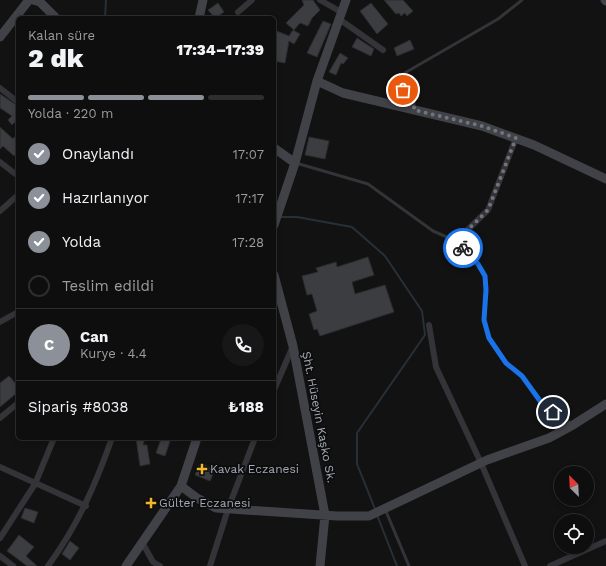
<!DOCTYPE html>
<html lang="tr">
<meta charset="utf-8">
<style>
body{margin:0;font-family:"Work Sans",sans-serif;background:#171717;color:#f1f3f6;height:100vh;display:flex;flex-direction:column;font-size:15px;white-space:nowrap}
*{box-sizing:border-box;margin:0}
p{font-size:13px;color:#9b9c9e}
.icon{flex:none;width:22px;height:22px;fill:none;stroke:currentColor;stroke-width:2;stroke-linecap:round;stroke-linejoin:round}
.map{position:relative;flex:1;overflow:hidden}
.drawer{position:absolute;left:16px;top:16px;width:260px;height:424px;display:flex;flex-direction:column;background:#0e0e0e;border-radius:6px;box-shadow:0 2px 6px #0003,0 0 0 1px #2e2e2e}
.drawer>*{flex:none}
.needle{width:26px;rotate:336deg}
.tools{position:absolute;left:554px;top:466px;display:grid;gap:8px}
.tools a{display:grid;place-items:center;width:40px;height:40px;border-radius:50%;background:#0e0e0e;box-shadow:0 2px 6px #0003,0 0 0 1px #2e2e2e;font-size:20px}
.pin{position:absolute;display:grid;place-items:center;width:34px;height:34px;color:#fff;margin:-17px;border:2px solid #fff;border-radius:50%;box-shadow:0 1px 4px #0007}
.courier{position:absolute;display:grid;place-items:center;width:40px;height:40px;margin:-20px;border:3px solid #1a73e8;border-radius:50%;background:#fff;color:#222;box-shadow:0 1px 5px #0007}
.overview em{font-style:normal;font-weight:800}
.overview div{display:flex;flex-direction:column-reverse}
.overview{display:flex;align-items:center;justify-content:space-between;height:68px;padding:0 12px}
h1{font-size:26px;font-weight:800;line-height:30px}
.bar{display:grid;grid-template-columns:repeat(4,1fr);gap:6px 4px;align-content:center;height:48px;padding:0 12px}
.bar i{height:5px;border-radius:3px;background:#2e2e2e}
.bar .selected{background:#8c9099}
.bar p{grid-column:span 4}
.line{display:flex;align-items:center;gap:10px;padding:0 12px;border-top:1px solid #2e2e2e}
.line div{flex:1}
.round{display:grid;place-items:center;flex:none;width:42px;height:42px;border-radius:21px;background:#171717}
ol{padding:0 12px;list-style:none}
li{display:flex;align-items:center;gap:12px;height:44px}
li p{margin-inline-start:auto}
li .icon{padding:4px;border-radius:50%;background:#8c9099;color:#fff;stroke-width:4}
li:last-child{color:#9b9c9e}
li i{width:22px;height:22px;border:2px solid #2e2e2e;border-radius:50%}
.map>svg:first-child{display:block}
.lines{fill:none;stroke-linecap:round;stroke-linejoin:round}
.stream{stroke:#283037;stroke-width:2}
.building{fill:#3c3d40;stroke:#2c2c2f}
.lane{stroke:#333338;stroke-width:3}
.street{stroke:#333338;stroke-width:6}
.secondary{stroke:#414248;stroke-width:9}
.done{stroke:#70747c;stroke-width:4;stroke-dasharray:0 7.2}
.route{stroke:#1a73e8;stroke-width:5}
.poi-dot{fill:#f1b72c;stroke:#0d0d0e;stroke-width:1.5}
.labels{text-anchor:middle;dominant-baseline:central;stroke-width:3.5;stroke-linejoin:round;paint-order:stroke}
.street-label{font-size:12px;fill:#a3a8b4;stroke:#0d0d0e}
.poi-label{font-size:12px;fill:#a3a8b4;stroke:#0d0d0e;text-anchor:start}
</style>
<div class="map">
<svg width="606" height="566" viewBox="0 0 606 566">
<rect width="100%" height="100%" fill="#121213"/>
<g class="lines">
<!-- stream -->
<path class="stream" d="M 105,18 L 106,0
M 279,217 L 297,217 L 352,227 L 385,256 L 422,311 L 425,335 L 357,433 L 357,464 L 375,509
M 377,515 L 397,566"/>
</g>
<!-- building -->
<path class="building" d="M 302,0 L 313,0 L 320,10 L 312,18 L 308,26 L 300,23 L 294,30 L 286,23 L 304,5 Z
M 384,0 L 403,0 L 413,11 L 407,16 L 405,13 L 401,16 L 399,13 L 396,14 Z
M 218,3 L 224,12 L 215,18 L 208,10 Z
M 371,3 L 388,24 L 377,34 L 360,11 Z
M 323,21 L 331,24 L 317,57 L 307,53 Z
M 274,30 L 289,36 L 293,30 L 300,34 L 294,44 L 289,41 L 285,63 L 274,61 Z
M 357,38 L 374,49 L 371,56 L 352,47 Z
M 410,40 L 414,49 L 397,56 L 394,48 Z
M 340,53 L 348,58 L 343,64 L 341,63 L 336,75 L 329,72 Z
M 0,94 L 18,106 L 18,125 L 15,122 L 12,125 L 8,120 L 12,116 L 0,108 Z
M 0,127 L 13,139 L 14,137 L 18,141 L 18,151 L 14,156 L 3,146 L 0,149 Z
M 309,137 L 329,141 L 325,159 L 305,155 Z
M 368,257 L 374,275 L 352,282 L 355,294 L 385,285 L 394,312 L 320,336 L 317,329 L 314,330 L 309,314 L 317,311 L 312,294 L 307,295 L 302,276 L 318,272 L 316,268 L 336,262 L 337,267 Z
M 9,376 L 18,386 L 18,392 L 0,407 L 0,383 Z
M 136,438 L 145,438 L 143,445 L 147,445 L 150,464 L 140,466 Z
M 161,439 L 170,441 L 165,456 L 156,453 Z
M 200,463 L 215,470 L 210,481 L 195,475 Z
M 25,508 L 38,512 L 34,523 L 21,518 Z
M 19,535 L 34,547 L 26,556 L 37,566 L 27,566 L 7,551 Z
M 70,541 L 79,548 L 70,560 L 62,554 Z"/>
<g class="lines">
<!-- lane -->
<path class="lane" d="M 414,108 L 414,103 L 403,90 L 399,82 L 403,74 L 498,19 L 522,0
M 296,163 L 368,184 L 433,231 L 456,241 L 478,264 L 485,276 L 486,290 L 484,320 L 489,338 L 506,363 L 522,376 L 543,405 L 572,424
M 385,509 L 409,566"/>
<!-- street -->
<path class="street" d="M 320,0 L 341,12
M 238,12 L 252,0
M 339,19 L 383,50
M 0,88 L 18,102
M 0,162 L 18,176
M 0,211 L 18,195
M 456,241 L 488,210 L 516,138
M 0,322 L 18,312
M 429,325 L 436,367 L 481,463 L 525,566
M 274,390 L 293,346
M 0,418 L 18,403
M 0,467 L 86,506
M 0,538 L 35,484 L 54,438
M 142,542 L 153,562 L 160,566
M 0,556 L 13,566
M 48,566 C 78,525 95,486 112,438
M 210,566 L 228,509 L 255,438
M 550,566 L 606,541"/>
<!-- secondary -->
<path class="secondary" d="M 33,0 L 40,2 L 56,18
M 605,0 L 606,1
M 199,18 L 203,0
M 0,37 L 29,0
M 317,81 L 343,93 L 482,126 L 534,145 L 606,179
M 274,148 L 295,163
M 274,225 L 295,163 L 317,81 L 346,0
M 274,275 L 293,346 L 325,515 L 320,566
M 181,486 L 197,498 L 216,508 L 337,516 L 369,516 L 487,460 L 549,438 L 573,425 L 606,404
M 126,566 L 181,486 L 197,438"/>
</g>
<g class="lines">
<!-- done -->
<path class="done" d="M 403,90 L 414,103 L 414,110 L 482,126 L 516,138 L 488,210 L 456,241 L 463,248"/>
<!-- route -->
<path class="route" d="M 463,248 L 478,264 L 485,276 L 486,290 L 484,320 L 489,338 L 506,363 L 522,376 L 543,405 L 553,412"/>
</g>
<!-- markers -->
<g class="poi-dot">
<path d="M200 463h4v4h4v4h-4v4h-4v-4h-4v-4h4z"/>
<path d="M149 497h4v4h4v4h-4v4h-4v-4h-4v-4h4z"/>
</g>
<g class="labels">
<!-- street labels -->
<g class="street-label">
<text transform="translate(319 417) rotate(79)">Şht. Hüseyin Kaşko Sk.</text>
</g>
<!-- poi labels -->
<g class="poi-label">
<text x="210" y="469">Kavak Eczanesi</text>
<text x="159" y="503">Gülter Eczanesi</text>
</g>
</g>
</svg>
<div class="tools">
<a><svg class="needle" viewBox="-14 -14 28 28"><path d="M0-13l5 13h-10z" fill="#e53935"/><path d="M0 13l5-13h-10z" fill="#9b9c9e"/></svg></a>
<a><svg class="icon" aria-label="locate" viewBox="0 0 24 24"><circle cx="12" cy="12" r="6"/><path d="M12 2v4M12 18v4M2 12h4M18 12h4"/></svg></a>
</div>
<div class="pin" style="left:403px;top:90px;background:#ea580c"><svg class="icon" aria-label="bag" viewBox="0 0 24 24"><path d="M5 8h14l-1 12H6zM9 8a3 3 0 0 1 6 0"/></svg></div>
<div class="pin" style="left:553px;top:412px;background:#1f2937"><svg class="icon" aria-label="home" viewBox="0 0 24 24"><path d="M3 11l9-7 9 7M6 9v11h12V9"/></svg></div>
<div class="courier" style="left:463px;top:248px"><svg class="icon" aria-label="bike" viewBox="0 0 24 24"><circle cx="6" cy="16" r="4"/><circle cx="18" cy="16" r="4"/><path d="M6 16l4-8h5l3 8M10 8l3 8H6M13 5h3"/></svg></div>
<section class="drawer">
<div class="overview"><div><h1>2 dk</h1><p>Kalan süre</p></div><em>17:34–17:39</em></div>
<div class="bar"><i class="selected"></i><i class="selected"></i><i class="selected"></i><i></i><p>Yolda · 220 m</p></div>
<ol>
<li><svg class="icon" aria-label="check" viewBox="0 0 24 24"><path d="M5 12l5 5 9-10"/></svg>Onaylandı<p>17:07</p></li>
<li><svg class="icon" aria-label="check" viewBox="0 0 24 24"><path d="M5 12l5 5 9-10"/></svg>Hazırlanıyor<p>17:17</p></li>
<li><svg class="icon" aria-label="check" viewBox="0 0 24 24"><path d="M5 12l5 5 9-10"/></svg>Yolda<p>17:28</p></li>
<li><i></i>Teslim edildi</li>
</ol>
<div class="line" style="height:72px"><b class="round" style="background:#8c9099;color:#fff">C</b><div><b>Can</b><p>Kurye · 4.4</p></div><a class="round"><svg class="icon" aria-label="phone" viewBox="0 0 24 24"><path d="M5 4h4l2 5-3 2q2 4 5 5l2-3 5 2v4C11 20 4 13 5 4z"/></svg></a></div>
<div class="line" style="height:52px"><div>Sipariş #8038</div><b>₺188</b></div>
</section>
</div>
